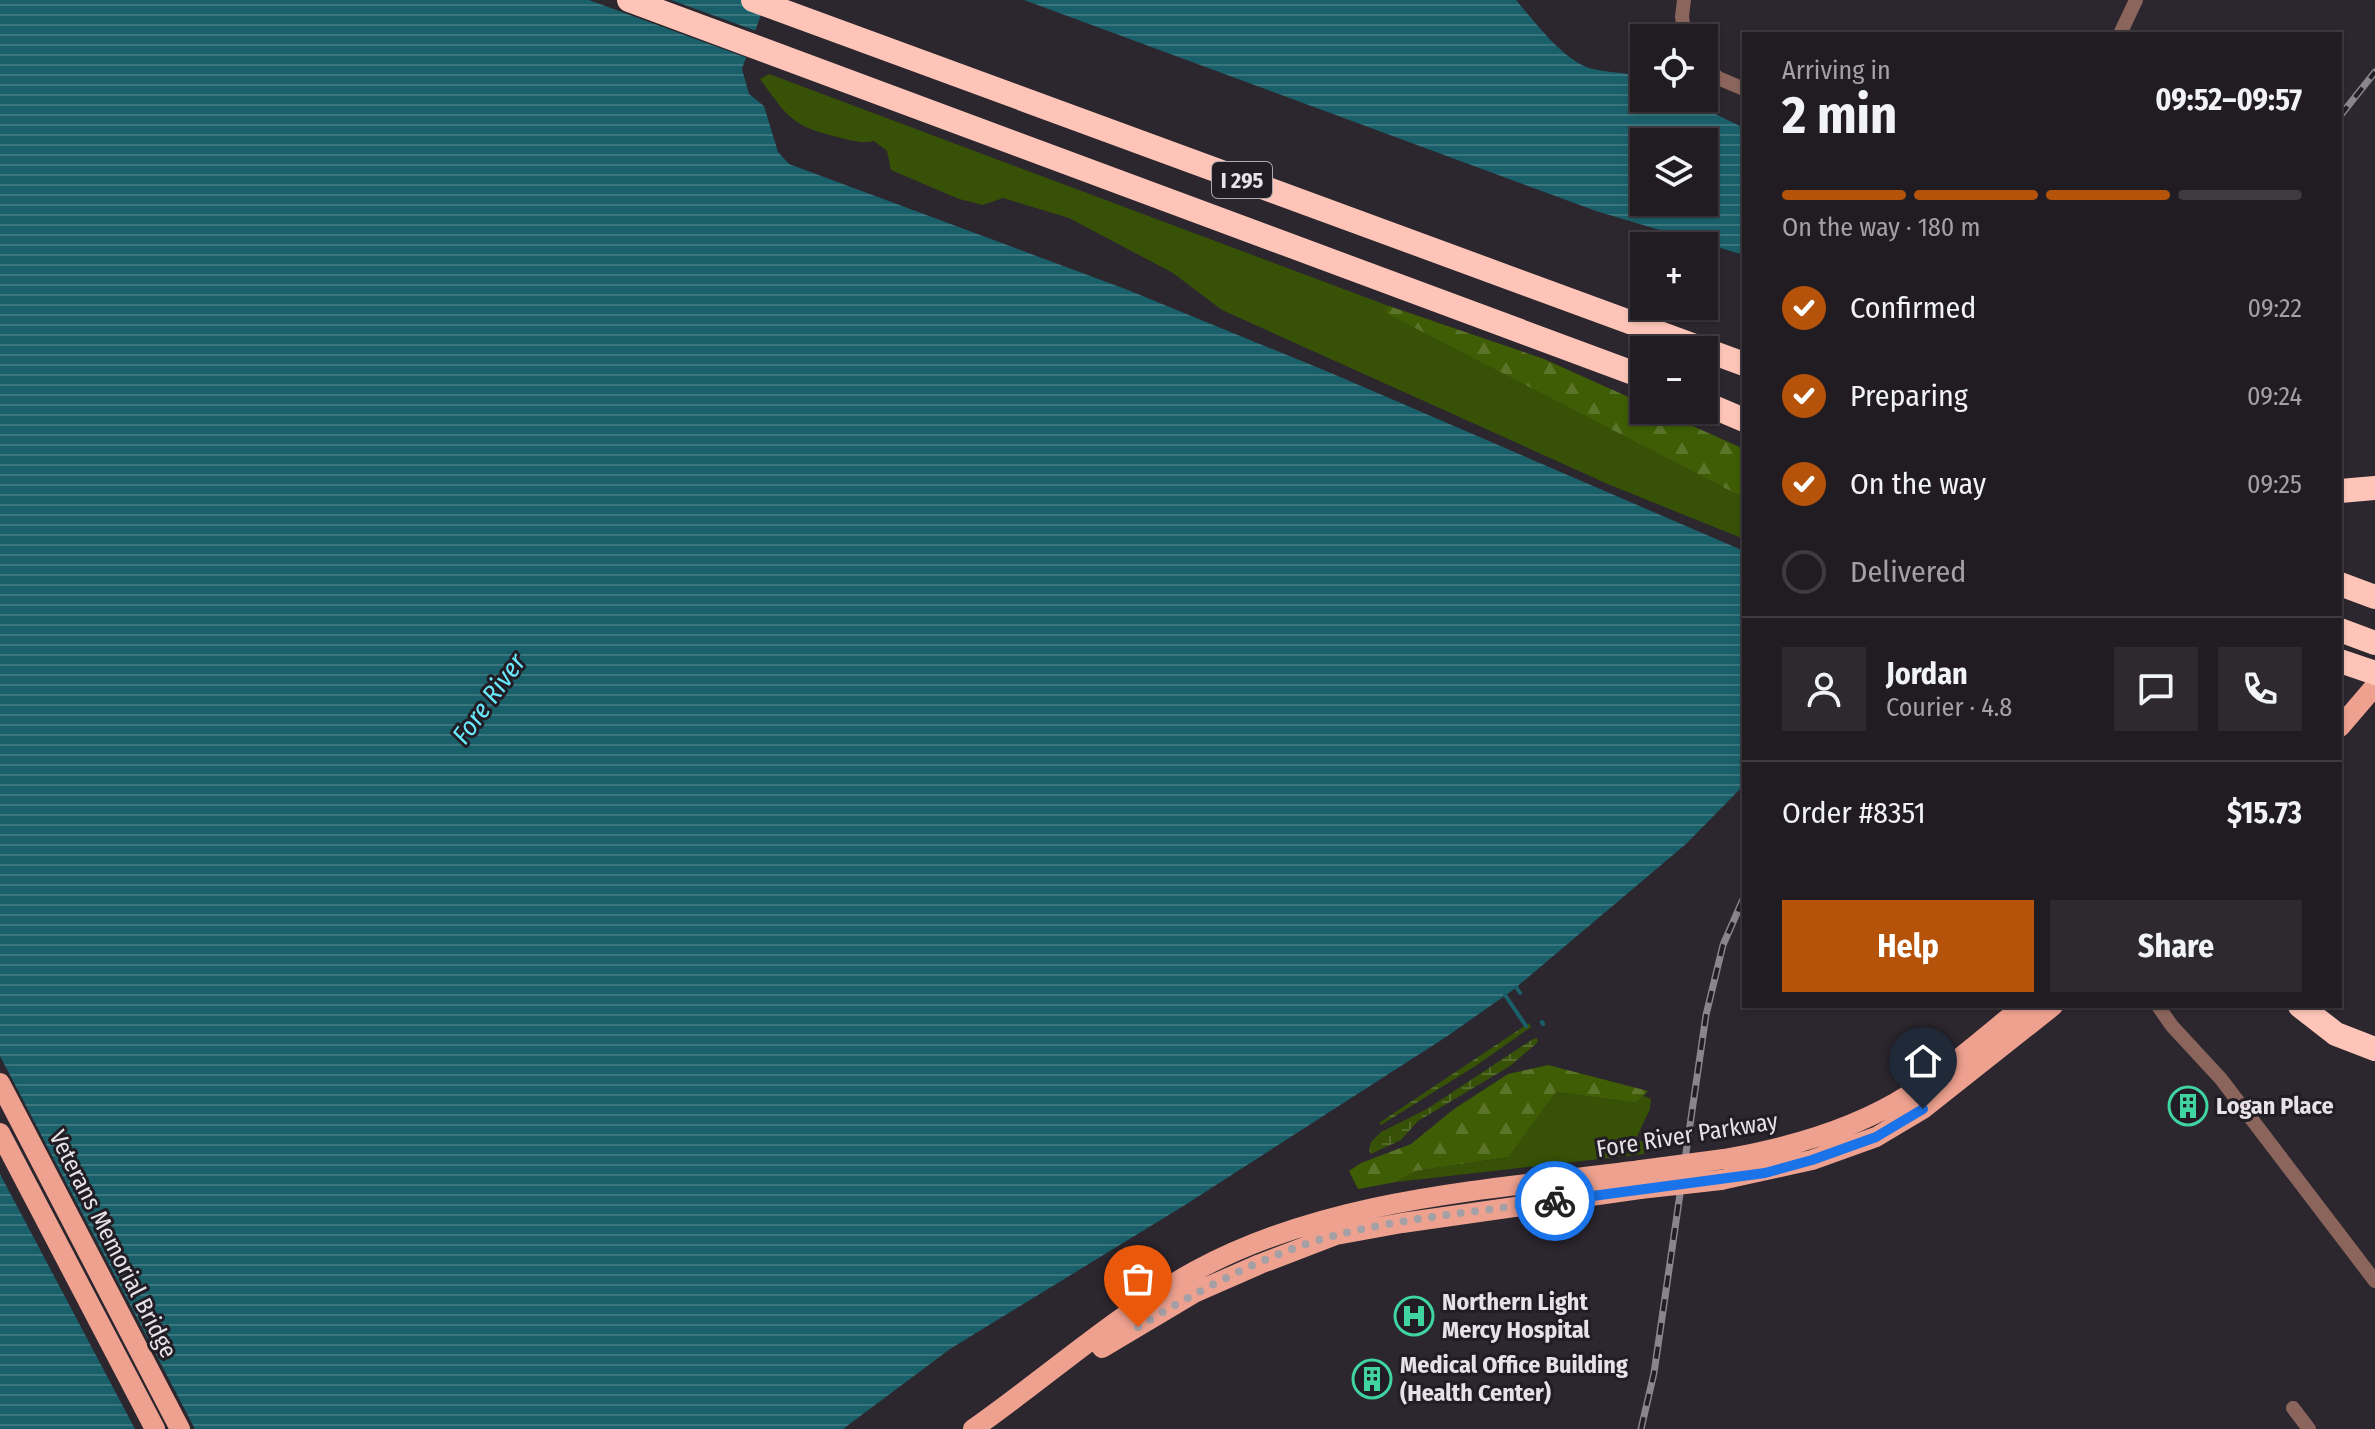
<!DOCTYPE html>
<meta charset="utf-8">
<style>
body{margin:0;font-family:"Fira Sans Condensed",sans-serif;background:#2d292f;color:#f1f3f6;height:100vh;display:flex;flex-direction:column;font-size:30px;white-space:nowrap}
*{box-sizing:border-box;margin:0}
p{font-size:26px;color:#a2a1a5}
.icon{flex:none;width:44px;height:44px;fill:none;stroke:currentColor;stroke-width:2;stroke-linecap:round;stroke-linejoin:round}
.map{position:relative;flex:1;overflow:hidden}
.side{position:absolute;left:1742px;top:32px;width:600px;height:976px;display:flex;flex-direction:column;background:#211c22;border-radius:0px;box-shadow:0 2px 6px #0004,0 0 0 2px #3e3a40}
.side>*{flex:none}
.fabs{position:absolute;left:1630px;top:24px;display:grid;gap:16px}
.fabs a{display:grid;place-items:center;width:88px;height:88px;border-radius:0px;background:#211c22;box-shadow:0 2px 6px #0004,0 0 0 2px #3e3a40;font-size:40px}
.pin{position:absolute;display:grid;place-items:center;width:68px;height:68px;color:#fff;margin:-82px -34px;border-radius:50% 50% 50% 0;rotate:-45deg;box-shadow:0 0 8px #0007}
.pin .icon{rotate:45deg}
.courier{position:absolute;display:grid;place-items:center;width:80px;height:80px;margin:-40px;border:6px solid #1a73e8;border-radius:50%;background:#fff;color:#222;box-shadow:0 2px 10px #0007}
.summary em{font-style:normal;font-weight:700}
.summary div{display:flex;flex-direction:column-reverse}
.summary{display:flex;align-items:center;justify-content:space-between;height:136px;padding:0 40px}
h1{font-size:52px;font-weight:700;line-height:60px}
.bar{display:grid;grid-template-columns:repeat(4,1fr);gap:12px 8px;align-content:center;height:96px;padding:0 40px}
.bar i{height:10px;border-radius:6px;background:#3e3a40}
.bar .selected{background:#b45309}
.bar p{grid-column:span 4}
.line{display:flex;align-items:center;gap:20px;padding:0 40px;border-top:2px solid #3e3a40}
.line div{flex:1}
.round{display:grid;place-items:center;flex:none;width:84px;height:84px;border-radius:0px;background:#2d292f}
ol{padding:0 40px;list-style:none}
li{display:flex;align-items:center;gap:24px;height:88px}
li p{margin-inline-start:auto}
li .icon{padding:8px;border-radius:50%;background:#b45309;color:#fff;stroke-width:4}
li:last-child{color:#a2a1a5}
li i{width:44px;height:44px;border:4px solid #3e3a40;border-radius:50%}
.button{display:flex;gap:16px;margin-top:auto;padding:16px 40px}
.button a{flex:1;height:92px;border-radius:0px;background:#b45309;color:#fff;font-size:32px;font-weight:700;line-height:92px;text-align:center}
.button a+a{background:#2d292f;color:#f1f3f6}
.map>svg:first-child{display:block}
.green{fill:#375207}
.forest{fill:url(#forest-firs)}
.wetland{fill:url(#wetland-marsh)}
.water{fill:url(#water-rules);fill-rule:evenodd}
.pier{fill:#2c262e}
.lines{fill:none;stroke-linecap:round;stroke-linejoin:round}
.stream{stroke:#1a606a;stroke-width:4}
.street{stroke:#8b655c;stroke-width:14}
.primary{stroke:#efa18f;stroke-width:20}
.highway{stroke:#fdc4b7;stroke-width:24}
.rail-casing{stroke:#8a858c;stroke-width:7}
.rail{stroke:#221c24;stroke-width:4;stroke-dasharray:12;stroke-linecap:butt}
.primary-bridge{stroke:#efa18f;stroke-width:20}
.highway-bridge{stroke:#fdc4b7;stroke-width:24}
.done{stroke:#a5a0a6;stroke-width:8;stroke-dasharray:0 14.4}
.route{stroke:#1a73e8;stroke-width:10}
.labels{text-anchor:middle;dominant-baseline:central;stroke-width:6;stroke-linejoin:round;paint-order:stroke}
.shield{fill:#221c24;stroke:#aba7ac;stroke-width:2}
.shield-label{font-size:22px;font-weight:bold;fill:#e6e2e7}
.poi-label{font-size:24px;font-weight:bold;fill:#e6e2e7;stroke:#221c24;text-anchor:start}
.street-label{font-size:24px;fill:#e6e2e7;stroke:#221c24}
.water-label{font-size:26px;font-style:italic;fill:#6ae9fd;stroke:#221c24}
</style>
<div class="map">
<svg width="2375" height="1429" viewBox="0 0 2375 1429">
<defs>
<pattern id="forest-firs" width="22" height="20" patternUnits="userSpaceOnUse" patternTransform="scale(2)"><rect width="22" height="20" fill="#3e5d04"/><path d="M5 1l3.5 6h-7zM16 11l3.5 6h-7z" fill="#5a7429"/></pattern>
<pattern id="wetland-marsh" width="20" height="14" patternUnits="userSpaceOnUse" patternTransform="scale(2)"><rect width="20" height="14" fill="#375207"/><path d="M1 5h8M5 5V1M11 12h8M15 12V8" fill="none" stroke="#546b2b"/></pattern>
<pattern id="water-rules" width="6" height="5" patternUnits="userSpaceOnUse" patternTransform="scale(2)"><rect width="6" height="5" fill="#1a606a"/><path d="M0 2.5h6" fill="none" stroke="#3b767f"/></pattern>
</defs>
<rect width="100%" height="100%" fill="#2c262e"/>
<!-- green -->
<path class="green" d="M 769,74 L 1389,306 L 1387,313 L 1744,498 L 1744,539 L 1610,485 L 1222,310 L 1173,273 L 1069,218 L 1003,198 L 983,205 L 959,199 L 891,170 L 887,151 L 874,141 C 861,144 850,140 837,137 C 790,125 788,117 760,79 Z
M 1556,1092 L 1637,1103 L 1644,1096 L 1651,1099 L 1650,1109 L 1635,1141 L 1645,1141 L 1644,1154 L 1396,1182 L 1415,1171 L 1509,1157 Z"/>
<!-- forest -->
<path class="forest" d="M 1389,306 L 1544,359 L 1644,404 L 1644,410 L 1657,410 L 1744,449 L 1744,498 L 1386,313 Z
M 1548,1065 L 1648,1091 L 1637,1103 L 1556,1092 L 1509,1157 L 1415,1171 L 1396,1182 L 1358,1189 L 1349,1171 L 1361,1163 L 1411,1144 L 1454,1109 L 1508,1074 Z"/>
<!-- wetland -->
<path class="wetland" d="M 1529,1023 L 1531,1027 L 1477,1065 L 1381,1125 L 1379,1123 Z
M 1537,1038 L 1538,1042 L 1510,1066 L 1418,1121 L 1401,1140 L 1371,1154 L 1369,1150 L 1371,1142 L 1381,1132 L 1427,1109 L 1533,1039 Z"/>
<!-- water -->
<path class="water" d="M 0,0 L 766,0 L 742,69 L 749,94 L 764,106 L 778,152 L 789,164 L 1128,290 L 1331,373 L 1744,551 L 1744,785 L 1686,844 L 1513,990 L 1446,1037 L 1185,1205 L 950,1349 L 843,1429 L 0,1429 Z
M 1024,0 L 1516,0 C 1534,21 1562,59 1589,68 C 1606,73 1626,72 1644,77 L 1644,98 L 1692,98 L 1709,111 L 1744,128 L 1744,255 L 1596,211 ZM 1644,142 L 1704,142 L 1704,202 L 1644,202 Z"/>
<!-- pier -->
<path class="pier" d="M 589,0 L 671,0 L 759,32 L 750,59 Z
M 0,1056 L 195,1429 L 135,1429 L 0,1174 Z"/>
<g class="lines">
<!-- stream -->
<path class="stream" d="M 1516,987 L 1520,993
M 1505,995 L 1526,1026
M 1542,1022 L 1543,1024"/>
<!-- street -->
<path class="street" d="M 1684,0 L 1682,17 L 1685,38
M 2120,34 L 2136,0
M 1704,65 L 1718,78 L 1744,89
M 2158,1006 L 2172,1026 L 2221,1079 L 2375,1281
M 2293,1408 L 2309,1429"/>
<!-- primary -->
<path class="primary" d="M 2340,727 L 2375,686
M 0,1083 L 180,1429
M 0,1133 L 155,1429
M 1724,1159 C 1789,1148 1854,1130 1910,1094 C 1950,1068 1986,1036 2023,1006
M 1721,1180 L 1812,1160 L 1876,1137 L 1923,1109 L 2053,1006
M 1102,1348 L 1196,1292 L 1260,1264 L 1336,1235 L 1402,1223 L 1640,1189
M 973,1429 C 1047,1377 1116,1315 1195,1271 C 1331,1197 1491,1190 1641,1170"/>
<!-- highway -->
<path class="highway" d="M 629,0 L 1644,377
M 753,0 L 1744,364
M 1704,403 L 1744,420
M 2340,491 L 2375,488
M 2340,584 L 2375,597
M 2300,1006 L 2336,1034 L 2375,1049"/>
<defs>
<path id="rail" d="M 2340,116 L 2375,72
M 1641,1429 L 1654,1373 L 1706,1015 L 1723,945 L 1744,897"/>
</defs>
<!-- rail casing -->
<use href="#rail" class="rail-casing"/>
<!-- rail -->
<use href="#rail" class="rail"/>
<!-- primary-bridge -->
<path class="primary-bridge" d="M 1641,1170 L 1724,1159
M 1640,1189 L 1721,1180"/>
<!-- highway-bridge -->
<path class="highway-bridge" d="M 2340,630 L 2375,643
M 2340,661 L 2375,673"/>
</g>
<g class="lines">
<!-- done -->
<path class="done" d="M 1138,1327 C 1197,1291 1271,1251 1337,1235 C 1408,1217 1483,1211 1555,1201"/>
<!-- route -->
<path class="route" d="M 1555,1201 L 1765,1173 L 1812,1160 L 1876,1137 L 1923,1109"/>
</g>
<!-- icons -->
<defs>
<symbol id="building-ring" viewBox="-11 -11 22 22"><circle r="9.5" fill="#221c24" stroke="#40d4a1" stroke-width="1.5"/><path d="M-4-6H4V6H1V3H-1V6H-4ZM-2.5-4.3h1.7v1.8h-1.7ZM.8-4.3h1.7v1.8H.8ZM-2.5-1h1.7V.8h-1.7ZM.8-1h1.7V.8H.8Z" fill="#40d4a1"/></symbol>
<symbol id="hospital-ring" viewBox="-11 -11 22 22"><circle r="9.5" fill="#221c24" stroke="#40d4a1" stroke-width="1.5"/><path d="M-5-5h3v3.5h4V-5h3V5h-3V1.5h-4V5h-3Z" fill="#40d4a1"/></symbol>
</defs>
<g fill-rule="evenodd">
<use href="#building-ring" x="2166" y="1084" width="44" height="44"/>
<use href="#hospital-ring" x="1392" y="1294" width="44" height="44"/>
<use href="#building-ring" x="1350" y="1357" width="44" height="44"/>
</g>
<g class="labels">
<!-- shield labels -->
<rect class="shield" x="1212" y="162" width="60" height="36" rx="6"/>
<g class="shield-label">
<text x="1242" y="180">I 295</text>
</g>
<!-- poi labels -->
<g class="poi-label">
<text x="2216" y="1106">Logan Place</text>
<text x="1442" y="1302">Northern Light<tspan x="1442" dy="28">Mercy Hospital</tspan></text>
<text x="1400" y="1365">Medical Office Building<tspan x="1400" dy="28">(Health Center)</tspan></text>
</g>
<!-- street labels -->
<g class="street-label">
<text transform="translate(1687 1135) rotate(-9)">Fore River Parkway</text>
<text transform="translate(113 1244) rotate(63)">Veterans Memorial Bridge</text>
</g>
<!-- water labels -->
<g class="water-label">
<text transform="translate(489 699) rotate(-54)">Fore River</text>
</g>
</g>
</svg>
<div class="fabs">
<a><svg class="icon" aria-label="locate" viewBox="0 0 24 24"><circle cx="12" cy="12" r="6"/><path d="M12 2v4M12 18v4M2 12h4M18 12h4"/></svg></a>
<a><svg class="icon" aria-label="layers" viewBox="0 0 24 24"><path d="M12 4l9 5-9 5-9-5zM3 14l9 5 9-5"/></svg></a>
<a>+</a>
<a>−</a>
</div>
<div class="pin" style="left:1138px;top:1327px;background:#ea580c"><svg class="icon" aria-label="bag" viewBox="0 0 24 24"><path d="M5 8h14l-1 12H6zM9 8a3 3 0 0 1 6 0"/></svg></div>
<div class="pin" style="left:1923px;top:1109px;background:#1f2937"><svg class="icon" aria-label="home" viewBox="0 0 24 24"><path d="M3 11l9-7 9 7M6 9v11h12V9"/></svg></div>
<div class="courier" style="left:1555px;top:1201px"><svg class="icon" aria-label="bike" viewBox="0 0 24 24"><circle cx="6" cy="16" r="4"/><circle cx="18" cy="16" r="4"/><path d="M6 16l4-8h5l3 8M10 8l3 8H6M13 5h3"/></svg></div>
<section class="side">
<div class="summary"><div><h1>2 min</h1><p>Arriving in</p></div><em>09:52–09:57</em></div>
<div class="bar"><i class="selected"></i><i class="selected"></i><i class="selected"></i><i></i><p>On the way · 180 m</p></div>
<ol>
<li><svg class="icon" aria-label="check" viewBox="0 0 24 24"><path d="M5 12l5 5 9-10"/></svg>Confirmed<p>09:22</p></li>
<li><svg class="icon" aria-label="check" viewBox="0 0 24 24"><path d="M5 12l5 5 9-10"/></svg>Preparing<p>09:24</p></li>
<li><svg class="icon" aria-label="check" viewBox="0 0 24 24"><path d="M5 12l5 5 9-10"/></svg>On the way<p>09:25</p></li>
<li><i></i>Delivered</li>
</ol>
<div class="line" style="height:144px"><a class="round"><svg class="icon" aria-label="person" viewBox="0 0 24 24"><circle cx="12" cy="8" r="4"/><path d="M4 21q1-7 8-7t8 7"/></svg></a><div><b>Jordan</b><p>Courier · 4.8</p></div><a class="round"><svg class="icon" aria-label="chat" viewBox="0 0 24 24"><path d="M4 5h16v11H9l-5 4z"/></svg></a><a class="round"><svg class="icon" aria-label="phone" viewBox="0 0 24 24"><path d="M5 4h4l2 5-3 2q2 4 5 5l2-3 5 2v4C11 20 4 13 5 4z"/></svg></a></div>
<div class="line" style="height:104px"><div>Order #8351</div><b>$15.73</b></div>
<div class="button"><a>Help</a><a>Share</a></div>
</section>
</div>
